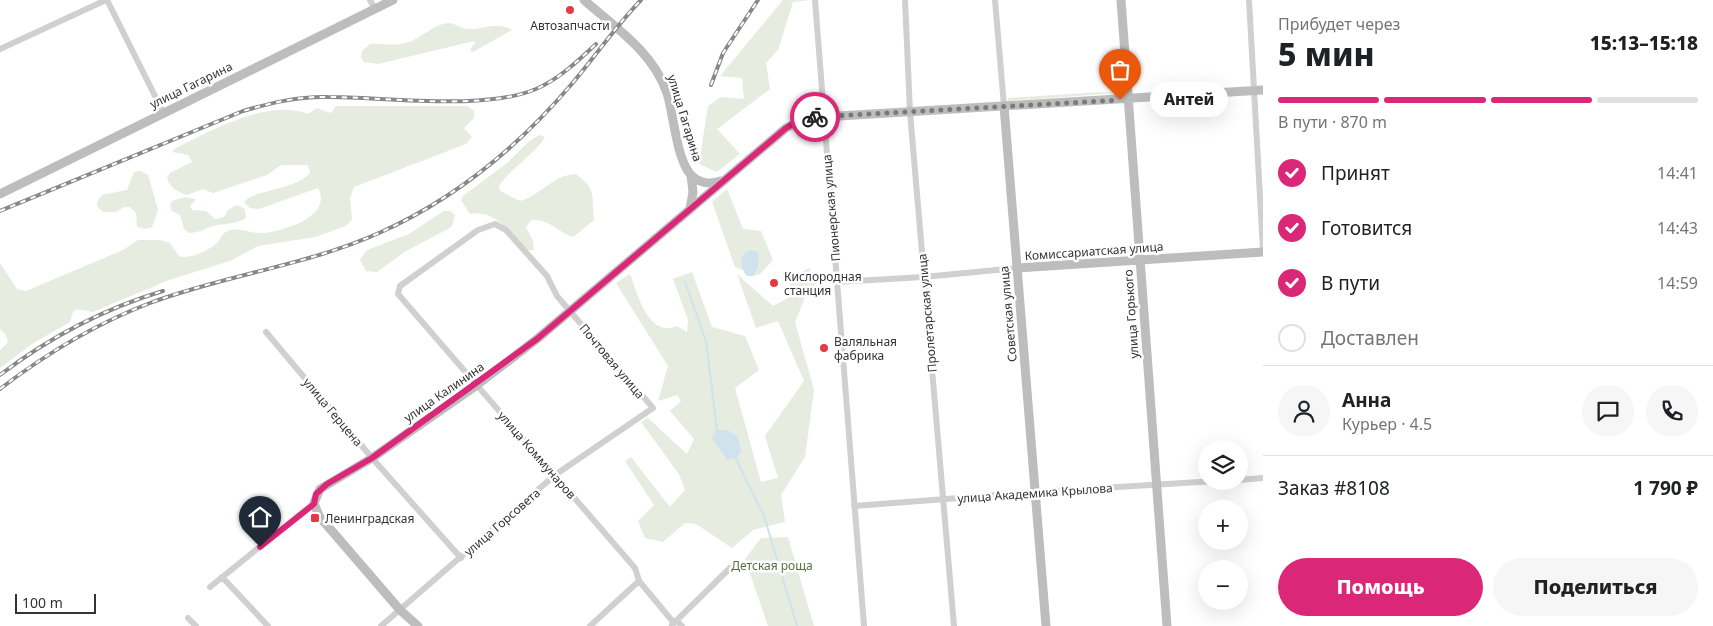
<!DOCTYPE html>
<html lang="ru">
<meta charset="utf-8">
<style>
body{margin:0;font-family:"Noto Sans",sans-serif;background:#f6f6f6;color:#202124;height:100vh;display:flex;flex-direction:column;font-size:19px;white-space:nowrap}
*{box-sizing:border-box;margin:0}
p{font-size:16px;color:#757577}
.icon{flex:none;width:28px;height:28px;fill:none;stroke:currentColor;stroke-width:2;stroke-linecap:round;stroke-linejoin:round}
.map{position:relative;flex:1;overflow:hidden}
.drawer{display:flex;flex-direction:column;background:#fff;width:450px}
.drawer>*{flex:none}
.tools{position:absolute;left:1198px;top:440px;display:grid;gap:10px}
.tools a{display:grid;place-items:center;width:50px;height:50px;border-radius:50%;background:#fff;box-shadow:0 5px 20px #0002;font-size:25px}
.scale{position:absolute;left:15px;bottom:12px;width:81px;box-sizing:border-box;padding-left:5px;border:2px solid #333;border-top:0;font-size:14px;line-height:18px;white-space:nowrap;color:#333;-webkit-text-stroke:4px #fff;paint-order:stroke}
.pin{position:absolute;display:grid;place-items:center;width:42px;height:42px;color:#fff;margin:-51px -21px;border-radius:50% 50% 50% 0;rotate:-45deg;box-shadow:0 0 5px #0007}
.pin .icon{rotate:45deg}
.courier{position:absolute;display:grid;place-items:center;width:50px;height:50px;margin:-25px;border:4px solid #db2777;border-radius:50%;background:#fff;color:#222;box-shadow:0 1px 6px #0007}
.bubble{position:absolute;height:35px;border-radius:18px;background:#fff;box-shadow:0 5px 20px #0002;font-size:16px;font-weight:800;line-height:35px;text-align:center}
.summary em{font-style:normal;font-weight:800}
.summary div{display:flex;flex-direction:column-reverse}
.summary{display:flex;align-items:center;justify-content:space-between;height:85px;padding:0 15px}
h1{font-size:32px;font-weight:800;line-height:38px}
.bar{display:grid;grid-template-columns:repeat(4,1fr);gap:8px 5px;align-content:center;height:60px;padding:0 15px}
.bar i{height:6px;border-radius:4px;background:#e0e0e0}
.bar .current{background:#db2777}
.bar p{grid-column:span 4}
.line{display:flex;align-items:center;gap:12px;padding:0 15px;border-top:1px solid #e0e0e0}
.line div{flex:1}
.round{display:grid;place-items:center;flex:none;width:52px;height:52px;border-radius:26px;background:#f6f6f6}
ol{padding:0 15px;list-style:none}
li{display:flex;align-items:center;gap:15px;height:55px}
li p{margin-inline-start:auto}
li .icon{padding:5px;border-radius:50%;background:#db2777;color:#fff;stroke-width:4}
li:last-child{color:#757577}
li i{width:28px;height:28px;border:2px solid #e0e0e0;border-radius:50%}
.button{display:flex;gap:10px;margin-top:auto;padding:10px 15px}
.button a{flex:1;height:58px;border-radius:30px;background:#db2777;color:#fff;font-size:20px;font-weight:800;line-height:58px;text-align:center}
.button a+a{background:#f6f6f6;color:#202124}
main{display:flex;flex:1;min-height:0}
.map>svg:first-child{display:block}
.green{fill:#e6ecdf}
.water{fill:#cfe2ee}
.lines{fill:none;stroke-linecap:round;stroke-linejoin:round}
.stream{stroke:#cfe2ee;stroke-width:2}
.street{stroke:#d0d0d0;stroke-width:6}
.secondary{stroke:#bdbdbd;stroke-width:9}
.rail-casing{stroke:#888;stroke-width:4}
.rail{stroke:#fff;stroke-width:2;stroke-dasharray:5.5;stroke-linecap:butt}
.done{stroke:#7a7a7a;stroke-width:5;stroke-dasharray:0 9}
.route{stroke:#db2777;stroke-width:6}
.poi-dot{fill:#e63946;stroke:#fff;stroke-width:2}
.labels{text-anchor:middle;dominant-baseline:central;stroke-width:5;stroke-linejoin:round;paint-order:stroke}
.poi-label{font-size:12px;fill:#333;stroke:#fff;text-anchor:start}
.street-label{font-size:12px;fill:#333;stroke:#fff}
.park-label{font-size:12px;fill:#56703f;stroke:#fff}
</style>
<main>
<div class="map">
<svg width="1263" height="626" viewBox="0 0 1263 626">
<rect width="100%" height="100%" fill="#fff"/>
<!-- green -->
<path class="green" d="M 783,0 L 810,0 L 793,2 L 778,50 L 766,63 L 770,89 L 717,129 L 740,154 L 717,172 L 699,164 L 708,106 L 721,97 L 744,99 L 742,78 L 720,76 Z
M 448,23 C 455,23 463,30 470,29 C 486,29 497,21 512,30 L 473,52 L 470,50 L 475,43 L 474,41 L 378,64 L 364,62 L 361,57 L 362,51 L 370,44 C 384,43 393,47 409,42 C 423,37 432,25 448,23 Z
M 1101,92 L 1117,93 L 1008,101 L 1008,98 Z
M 336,106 L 467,106 L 474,111 L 474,118 L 464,128 L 472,137 L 466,144 L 354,187 L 350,198 L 352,219 L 346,226 L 315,237 L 258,246 L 230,261 L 169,280 L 93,312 L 77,309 L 73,312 L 70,322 L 32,344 L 0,368 L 0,350 L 8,342 L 6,335 L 0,329 L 0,263 L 17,289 L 26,291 L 123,250 L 138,240 L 160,240 L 170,243 L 179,256 C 188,260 210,250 217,243 C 221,238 222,233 228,231 C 241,226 252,235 265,233 C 286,230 333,216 318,188 L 259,209 L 250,208 L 244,202 C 252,190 296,190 310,173 L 308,165 L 281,165 L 267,175 L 213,193 L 203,189 L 187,195 C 178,192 170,188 167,178 L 170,173 L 192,162 L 188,155 L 173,152 L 174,149 C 210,131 268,98 308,114 L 317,108 L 331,113 Z
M 539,135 L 545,137 C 534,156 512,166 499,186 L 500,191 L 520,201 C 541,195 553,175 576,174 C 598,190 591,197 594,220 L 573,237 C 559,233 548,218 531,220 L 526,227 L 533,241 L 534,250 L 526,250 C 510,233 495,209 470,214 L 461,200 L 463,196 L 507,163 L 528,142 Z
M 140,171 L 148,175 L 158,210 L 152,227 L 146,229 L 137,227 L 136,213 L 130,207 L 124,207 L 116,212 L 103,212 L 97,206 L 98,200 L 102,195 L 127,190 L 134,172 Z
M 727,189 L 743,229 L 761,231 L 773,260 L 760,274 L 754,276 L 757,272 L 757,263 L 741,259 L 742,270 L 735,267 L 712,202 Z
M 185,197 L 196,199 L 190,206 L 192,210 L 206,211 L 215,219 L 224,217 L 228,210 L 237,205 L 245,209 L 246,218 C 235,225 225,223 213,226 C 204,229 198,233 189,233 L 184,229 L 180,215 L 172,211 L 170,206 L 172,201 Z
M 444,211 L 450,211 L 455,215 L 452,226 L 448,229 L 406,251 L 377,272 L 366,271 L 360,260 L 367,250 L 409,234 Z
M 809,268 L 817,282 L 806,295 L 795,322 L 814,390 L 805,457 L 781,495 L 785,522 L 753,530 L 732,548 L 696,524 L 685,523 L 663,542 L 645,538 L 638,521 L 654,505 L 625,461 L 631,457 L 670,507 L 685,490 L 679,474 L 641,422 L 648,418 L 687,454 L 694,439 L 670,411 L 681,401 L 677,395 L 658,401 L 668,366 L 616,283 L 630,274 C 638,295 648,338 677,326 L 687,332 L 688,320 L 673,279 L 692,272 L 712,327 L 745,336 L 759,370 L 735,388 L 761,482 L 778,478 L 765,436 L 804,381 L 778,321 L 756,328 L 737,274 L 773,306 L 790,297 L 790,279 Z
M 788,537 L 814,626 L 768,626 L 745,559 L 761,538 Z"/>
<!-- water -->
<path class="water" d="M 750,250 L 758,252 C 760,258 758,271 754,276 L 747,276 C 739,267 738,256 750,250 Z
M 716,430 L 727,430 L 738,437 L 741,452 L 736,458 L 727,460 L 712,438 Z"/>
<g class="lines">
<!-- stream -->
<path class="stream" d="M 685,282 L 706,341 L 717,431
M 735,457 L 764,516 L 797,626"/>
<!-- street -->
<path class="street" d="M 107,0 L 163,112
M 370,0 L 375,9
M 815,0 L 864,626
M 905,0 L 910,112 L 954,626
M 995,0 L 1004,106
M 1249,0 L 1263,250
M 0,49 L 106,0
M 837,282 L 924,277 L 1017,268
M 266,332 L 372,458 L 461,558
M 1239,480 L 1263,478
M 854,506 L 1036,492 L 1216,481
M 222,577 L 268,626
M 210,587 L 314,503
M 188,618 L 196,626
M 677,621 L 682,626
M 672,625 L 730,568
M 381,626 L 555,475 L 653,408 L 557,296 L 547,276 L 506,230 L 495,224 L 478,230 L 400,286 L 398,294 L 635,568 L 639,581 L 674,623
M 590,626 L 639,581"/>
<!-- secondary -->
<path class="secondary" d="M 584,0 C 616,28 653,52 667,93 C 674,116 676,156 690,174 C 698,183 710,185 721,181
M 1121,0 L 1167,626
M 1004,106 L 1046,626
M 0,194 L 393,0
M 690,209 L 693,192 L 691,175
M 1017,268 L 1263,252
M 418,626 L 400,610 L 319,516 L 314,503 L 320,489 L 372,458 L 477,385 L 537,339 L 786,128 L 804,119 L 823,117 L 1263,90"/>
<defs>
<path id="rail" d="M 711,85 L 723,53 L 758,0
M 0,211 L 243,111 C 271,103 299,96 328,97 C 386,97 484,111 536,89 C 559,79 578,61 596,44
M 0,375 C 50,337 103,309 163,291
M 0,389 C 47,353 95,324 150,303 C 225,275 305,266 379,233 C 453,200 517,148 570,86 C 594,58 615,27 641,0"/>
</defs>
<!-- rail casing -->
<use href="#rail" class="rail-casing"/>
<!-- rail -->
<use href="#rail" class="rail"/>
</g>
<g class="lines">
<!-- done -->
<path class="done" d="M 815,117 L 1120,100"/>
<!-- route -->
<path class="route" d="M 260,547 L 314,504 L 316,494 L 327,484 L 372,458 L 537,339 L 786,128 L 796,122 L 815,117"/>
</g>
<!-- markers -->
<g class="poi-dot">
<circle cx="570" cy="10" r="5"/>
<circle cx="774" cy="283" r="5"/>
<circle cx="824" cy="348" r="5"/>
<rect x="310" y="513" width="10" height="10" rx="2.5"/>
</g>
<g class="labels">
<!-- poi labels -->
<g class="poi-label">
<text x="570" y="25" text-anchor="middle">Автозапчасти</text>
<text x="784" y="276">Кислородная<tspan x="784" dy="14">станция</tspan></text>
<text x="834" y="341">Валяльная<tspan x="834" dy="14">фабрика</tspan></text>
<text x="325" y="518">Ленинградская</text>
</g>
<!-- street labels -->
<g class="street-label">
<text transform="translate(191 85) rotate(-26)">улица Гагарина</text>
<text transform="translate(685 118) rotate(73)">улица Гагарина</text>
<text transform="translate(831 208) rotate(-95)">Пионерская улица</text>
<text transform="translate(1094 251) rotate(-4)">Комиссариатская улица</text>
<text transform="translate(927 313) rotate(-95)">Пролетарская улица</text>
<text transform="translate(1008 314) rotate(-95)">Советская улица</text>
<text transform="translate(1131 314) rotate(-94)">улица Горького</text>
<text transform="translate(612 361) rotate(50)">Почтовая улица</text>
<text transform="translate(444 392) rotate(-35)">улица Калинина</text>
<text transform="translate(333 412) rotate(50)">улица Герцена</text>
<text transform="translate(537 455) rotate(49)">улица Коммунаров</text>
<text transform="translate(1035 493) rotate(-4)">улица Академика Крылова</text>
<text transform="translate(502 522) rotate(-41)">улица Горсовета</text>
</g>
<!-- park labels -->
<g class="park-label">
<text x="772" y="565">Детская роща</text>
</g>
</g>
</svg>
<div class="tools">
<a><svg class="icon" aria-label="layers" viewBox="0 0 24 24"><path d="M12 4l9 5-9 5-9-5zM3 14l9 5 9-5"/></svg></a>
<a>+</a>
<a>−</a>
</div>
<div class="scale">100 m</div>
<div class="pin" style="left:1120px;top:100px;background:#ea580c"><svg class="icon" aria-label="bag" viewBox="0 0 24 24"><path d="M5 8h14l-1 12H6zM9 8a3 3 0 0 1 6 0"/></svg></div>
<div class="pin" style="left:260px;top:547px;background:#1f2937"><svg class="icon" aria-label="home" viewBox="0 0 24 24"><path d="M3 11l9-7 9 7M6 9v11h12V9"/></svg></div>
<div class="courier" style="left:815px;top:117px"><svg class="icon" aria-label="bike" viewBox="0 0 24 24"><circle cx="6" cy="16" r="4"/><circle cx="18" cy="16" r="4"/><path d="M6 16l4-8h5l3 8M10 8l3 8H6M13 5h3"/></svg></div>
<div class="bubble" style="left:1150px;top:82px;width:78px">Антей</div>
</div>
<section class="drawer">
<div class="summary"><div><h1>5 мин</h1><p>Прибудет через</p></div><em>15:13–15:18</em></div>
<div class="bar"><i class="current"></i><i class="current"></i><i class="current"></i><i></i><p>В пути · 870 m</p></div>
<ol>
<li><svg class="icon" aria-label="check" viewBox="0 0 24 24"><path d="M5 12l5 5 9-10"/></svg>Принят<p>14:41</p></li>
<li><svg class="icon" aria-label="check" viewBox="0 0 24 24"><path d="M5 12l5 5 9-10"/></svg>Готовится<p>14:43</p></li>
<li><svg class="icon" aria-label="check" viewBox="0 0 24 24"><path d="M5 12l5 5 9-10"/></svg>В пути<p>14:59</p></li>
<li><i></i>Доставлен</li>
</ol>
<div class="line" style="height:90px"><a class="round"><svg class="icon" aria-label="person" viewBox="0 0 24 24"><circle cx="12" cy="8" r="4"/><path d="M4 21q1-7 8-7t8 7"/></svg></a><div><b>Анна</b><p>Курьер · 4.5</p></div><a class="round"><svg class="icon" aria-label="chat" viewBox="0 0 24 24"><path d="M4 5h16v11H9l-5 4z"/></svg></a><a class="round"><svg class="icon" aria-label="phone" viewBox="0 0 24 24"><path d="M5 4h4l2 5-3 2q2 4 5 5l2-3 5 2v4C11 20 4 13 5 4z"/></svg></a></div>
<div class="line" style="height:65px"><div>Заказ #8108</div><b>1 790 ₽</b></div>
<div class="button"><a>Помощь</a><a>Поделиться</a></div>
</section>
</main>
